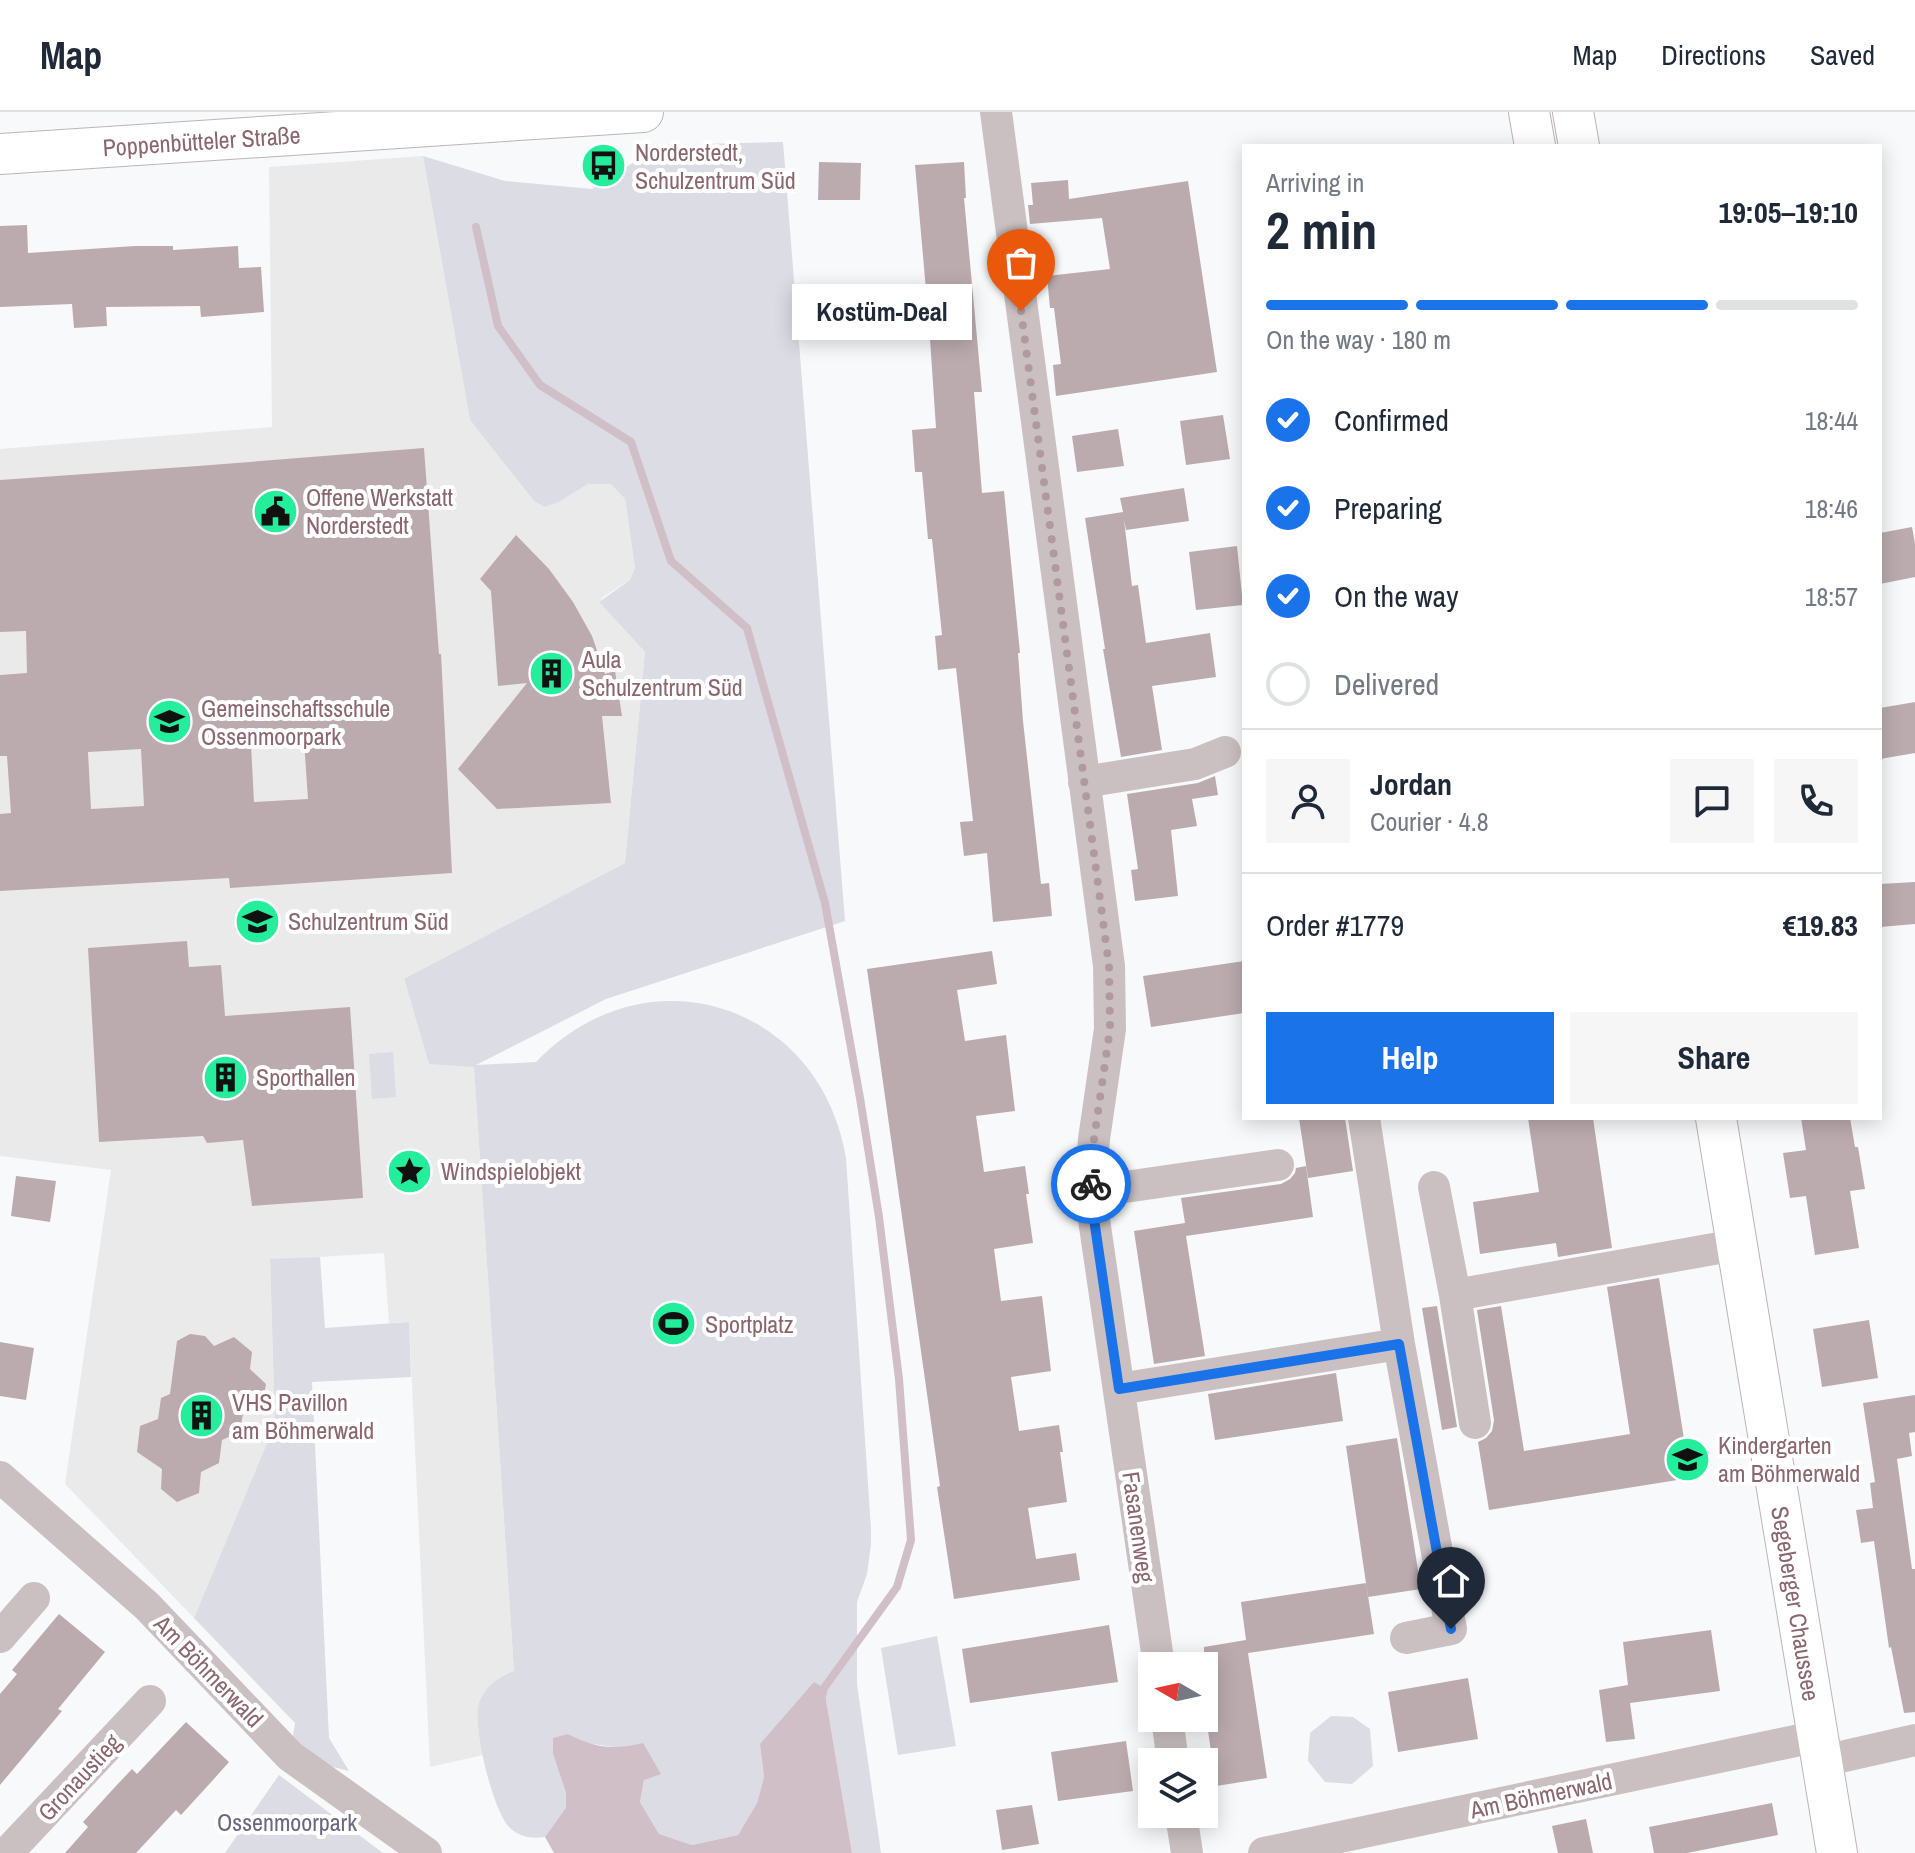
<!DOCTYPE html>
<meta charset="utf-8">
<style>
body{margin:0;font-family:"Archivo Narrow",sans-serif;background:#f6f6f7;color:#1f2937;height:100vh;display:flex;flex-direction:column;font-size:30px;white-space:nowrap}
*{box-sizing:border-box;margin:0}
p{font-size:26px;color:#747a83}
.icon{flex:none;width:44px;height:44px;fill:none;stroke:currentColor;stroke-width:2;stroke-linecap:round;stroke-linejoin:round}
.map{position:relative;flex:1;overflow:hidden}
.side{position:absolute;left:1242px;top:32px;width:640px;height:976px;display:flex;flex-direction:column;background:#fff;border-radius:0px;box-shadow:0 4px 20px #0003}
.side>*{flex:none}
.needle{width:52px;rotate:279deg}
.controls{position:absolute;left:1138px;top:1540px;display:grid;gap:16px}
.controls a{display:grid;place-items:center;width:80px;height:80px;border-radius:0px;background:#fff;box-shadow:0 4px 20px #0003;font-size:40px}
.pin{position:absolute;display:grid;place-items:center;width:68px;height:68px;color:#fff;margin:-82px -34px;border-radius:50% 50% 50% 0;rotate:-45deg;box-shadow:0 0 8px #0007}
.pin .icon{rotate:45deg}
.courier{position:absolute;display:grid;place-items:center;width:80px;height:80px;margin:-40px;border:6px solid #1a73e8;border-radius:50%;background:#fff;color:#222;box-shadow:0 2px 10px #0007}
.bubble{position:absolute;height:56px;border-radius:0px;background:#fff;box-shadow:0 4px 20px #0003;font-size:26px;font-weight:800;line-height:56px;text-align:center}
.head em{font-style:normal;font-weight:800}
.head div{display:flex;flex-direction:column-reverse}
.head{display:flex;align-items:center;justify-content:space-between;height:136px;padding:0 24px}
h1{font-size:52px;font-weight:800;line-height:60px}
.bar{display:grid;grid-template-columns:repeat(4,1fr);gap:12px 8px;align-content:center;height:96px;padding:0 24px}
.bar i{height:10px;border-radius:6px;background:#e0e1e3}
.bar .selected{background:#1a73e8}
.bar p{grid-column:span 4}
.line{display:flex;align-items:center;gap:20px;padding:0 24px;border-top:2px solid #e0e1e3}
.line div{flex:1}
.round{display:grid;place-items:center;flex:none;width:84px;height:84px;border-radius:0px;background:#f6f6f7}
ol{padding:0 24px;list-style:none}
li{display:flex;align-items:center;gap:24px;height:88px}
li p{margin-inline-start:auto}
li .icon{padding:8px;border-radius:50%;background:#1a73e8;color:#fff;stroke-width:4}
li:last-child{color:#747a83}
li i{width:44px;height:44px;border:4px solid #e0e1e3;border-radius:50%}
.primary-button{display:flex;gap:16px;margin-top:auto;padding:16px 24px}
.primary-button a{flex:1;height:92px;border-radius:0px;background:#1a73e8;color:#fff;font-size:32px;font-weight:800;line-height:92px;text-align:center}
.primary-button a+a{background:#f6f6f7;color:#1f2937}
header{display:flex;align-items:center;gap:48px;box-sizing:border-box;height:112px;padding:0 40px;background:#fff;border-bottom:2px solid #e0e1e3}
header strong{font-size:38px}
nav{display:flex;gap:44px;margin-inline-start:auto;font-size:28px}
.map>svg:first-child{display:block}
.built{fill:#ebeaeb}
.green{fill:#dbdce4}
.water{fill:#d0bfc6}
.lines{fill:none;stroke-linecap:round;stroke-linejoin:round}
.stream{stroke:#d0bfc6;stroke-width:8}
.building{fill:#bbabaf;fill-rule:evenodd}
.major-casing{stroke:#beb4b6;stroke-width:42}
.minor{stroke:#cac0c2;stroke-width:32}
.major{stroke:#fff;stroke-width:40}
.done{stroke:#b09a9f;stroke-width:8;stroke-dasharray:0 14.4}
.route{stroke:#1a73e8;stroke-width:10}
.labels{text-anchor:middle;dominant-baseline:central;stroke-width:8;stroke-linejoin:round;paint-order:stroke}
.street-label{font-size:24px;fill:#8a676e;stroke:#fff}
.poi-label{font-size:24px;fill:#8a676e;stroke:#fff;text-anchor:start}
.park-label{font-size:24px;fill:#6b6781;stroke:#fff}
</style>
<header>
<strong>Map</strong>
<nav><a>Map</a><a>Directions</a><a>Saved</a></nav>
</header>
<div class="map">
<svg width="1915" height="1741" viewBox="0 0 1915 1741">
<rect width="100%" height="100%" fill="#f8f9fa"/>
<!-- built -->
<path class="built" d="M 423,44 L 470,308 L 534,389 L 544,395 L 557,391 L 588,372 L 611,372 L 625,387 L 635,456 L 630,468 L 603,485 L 599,490 L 645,540 L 625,751 L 404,868 L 429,951 L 474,954 L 514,1559 L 478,1616 L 483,1643 L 430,1655 L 409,1210 L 389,1211 L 384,1141 L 270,1148 L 275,1312 L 194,1506 L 65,1372 L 111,1058 L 0,1044 L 0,337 L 272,315 L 269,55 Z"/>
<!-- green -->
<path class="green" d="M 783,30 L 845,809 L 606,887 L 476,953 L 536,950 C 645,836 820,890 846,1046 L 871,1417 L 871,1432 L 867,1462 L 857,1490 L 857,1572 L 881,1741 L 852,1741 L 824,1576 L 760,1632 L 764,1665 L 757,1691 L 738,1723 L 692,1733 L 659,1722 L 640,1690 L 644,1668 L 622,1636 L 585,1631 L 568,1622 L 553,1627 L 553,1642 L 566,1681 L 566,1697 L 545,1725 C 532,1727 520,1725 510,1716 C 493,1700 472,1614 479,1591 C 486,1573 498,1566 514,1559 L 474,955 L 429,952 L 404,867 L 625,751 L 645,540 L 599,490 L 630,468 L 635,456 L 625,387 L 611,372 L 588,372 L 557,391 L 544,395 L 534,389 L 470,308 L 423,44 L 505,69 L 592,77 L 661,33 Z
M 393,940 L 396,985 L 372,987 L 369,942 Z
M 320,1145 L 325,1216 L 409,1210 L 411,1265 L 312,1270 L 329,1626 L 349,1659 L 290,1644 L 295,1611 L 194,1506 L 275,1312 L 270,1147 Z
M 937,1524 L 956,1634 L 898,1643 L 881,1536 Z
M 1331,1604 L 1353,1605 L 1370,1617 L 1373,1654 L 1352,1672 L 1325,1670 L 1308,1649 L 1310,1621 Z
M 279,1663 L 383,1741 L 225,1741 Z"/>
<!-- water -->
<path class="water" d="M 814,1570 L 824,1576 L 852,1741 L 554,1741 L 545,1725 L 566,1696 L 566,1681 L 553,1642 L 553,1626 L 568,1622 C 594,1636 614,1638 643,1631 L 661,1662 L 644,1668 L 640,1690 L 659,1722 L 692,1733 L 738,1723 L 757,1691 L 764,1665 L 760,1632 Z"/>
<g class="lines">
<!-- stream -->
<path class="stream" d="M 476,115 L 498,214 L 540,273 L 631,330 L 671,449 L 747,516 L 825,791 L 860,986 L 879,1105 L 899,1267 L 911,1428 L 897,1475 L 824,1576 L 822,1584"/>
</g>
<!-- building -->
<path class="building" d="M 819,50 L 861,51 L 860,88 L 818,88 Z
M 964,50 L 966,86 L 964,86 L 982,280 L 974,280 L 982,381 L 1004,379 L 1020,541 L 1018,541 L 1023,609 L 1041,772 L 1049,771 L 1052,804 L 993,810 L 987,741 L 964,744 L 960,710 L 973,709 L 956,556 L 938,558 L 935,524 L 942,523 L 932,427 L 928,427 L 922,360 L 915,360 L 912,318 L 936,316 L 929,212 L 886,216 L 883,182 L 926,178 L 915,53 Z
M 1068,68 L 1069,87 L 1188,69 L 1217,260 L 1056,284 L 1053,253 L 1061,252 L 1054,196 L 1050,196 L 1047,164 L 1110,157 L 1102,106 L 1030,112 L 1028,93 L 1033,93 L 1031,71 Z
M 27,113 L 28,141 L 135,134 L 173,134 L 173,138 L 238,134 L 239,156 L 261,155 L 264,200 L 201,205 L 200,194 L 106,195 L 107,214 L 74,216 L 72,192 L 0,195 L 0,114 Z
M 1223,303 L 1230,347 L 1186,353 L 1180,309 Z
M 1118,317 L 1124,354 L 1077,360 L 1072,324 Z
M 424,336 L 439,542 L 441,542 L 452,761 L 230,776 L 229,766 L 0,779 L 0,702 L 11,701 L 7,644 L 0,644 L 0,563 L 27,561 L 26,519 L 0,520 L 0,368 L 198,354 ZM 304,629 L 308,687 L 254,690 L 251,632 ZM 141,637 L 144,694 L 91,697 L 88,640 Z
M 1184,376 L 1189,409 L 1126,418 L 1124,408 L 1132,474 L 1138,473 L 1146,531 L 1210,521 L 1216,565 L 1152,574 L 1162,638 L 1121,645 L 1103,537 L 1105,537 L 1085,406 L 1123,400 L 1120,386 Z
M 1912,415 L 1915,432 L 1915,465 L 1880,472 L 1880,421 Z
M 516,423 L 549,457 L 573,490 L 592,524 L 605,562 L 615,559 L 622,604 L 602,604 L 611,691 L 497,697 L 458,657 L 527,571 L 498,574 L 491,479 L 480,467 Z
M 1237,434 L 1243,493 L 1196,498 L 1189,440 Z
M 1915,590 L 1915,641 L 1880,647 L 1880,596 Z
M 1215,664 L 1218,683 L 1192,687 L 1197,714 L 1171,718 L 1178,784 L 1135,789 L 1131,758 L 1138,757 L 1127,682 L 1198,671 Z
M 1915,770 L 1915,812 L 1880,815 L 1880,772 Z
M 187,829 L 189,855 L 221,853 L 225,904 L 350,895 L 363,1086 L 252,1094 L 243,1028 L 207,1031 L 203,1024 L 99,1030 L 88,836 Z
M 992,839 L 997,872 L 957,878 L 965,929 L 1006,923 L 1015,999 L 976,1004 L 984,1060 L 1025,1054 L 1029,1082 L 1026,1082 L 1033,1131 L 994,1137 L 1001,1189 L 1042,1184 L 1051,1259 L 1011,1265 L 1019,1319 L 1059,1313 L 1063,1340 L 1060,1340 L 1067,1390 L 1028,1396 L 1036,1447 L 1076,1441 L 1080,1468 L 954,1487 L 937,1375 L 940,1374 L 930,1303 L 867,857 Z
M 1244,849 L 1244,901 L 1151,915 L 1143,864 Z
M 1299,1006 L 1345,1006 L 1353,1059 L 1308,1066 Z
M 1528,1006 L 1593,1006 L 1612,1136 L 1558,1145 L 1556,1131 L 1480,1142 L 1473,1090 L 1539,1080 Z
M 1801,1006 L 1850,1006 L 1855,1035 L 1858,1035 L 1865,1077 L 1850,1079 L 1859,1136 L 1815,1143 L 1806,1084 L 1790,1086 L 1783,1041 L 1806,1038 Z
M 1306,1054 L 1313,1105 L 1186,1124 L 1205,1244 L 1154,1252 L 1134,1119 L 1185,1111 L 1181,1086 L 1281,1072 L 1290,1067 L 1295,1061 L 1296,1056 Z
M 16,1064 L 56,1069 L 50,1110 L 11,1104 Z
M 1659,1166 L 1690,1366 L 1489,1398 L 1478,1330 L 1486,1326 L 1492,1319 L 1494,1308 L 1477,1198 L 1501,1194 L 1524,1339 L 1630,1322 L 1607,1175 Z
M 1437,1194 L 1457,1315 L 1442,1318 L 1422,1196 Z
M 1869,1208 L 1878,1266 L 1822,1275 L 1813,1217 Z
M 190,1222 L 205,1224 L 214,1234 L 234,1225 L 252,1240 L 250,1257 L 266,1272 L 262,1295 L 243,1301 L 240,1320 L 222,1328 L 219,1351 L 201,1360 L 199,1381 L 177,1390 L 161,1377 L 162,1357 L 137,1340 L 140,1314 L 158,1307 L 161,1286 L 170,1282 L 177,1229 Z
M 0,1230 L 34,1236 L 26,1288 L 0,1284 Z
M 1336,1261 L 1343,1309 L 1215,1328 L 1208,1282 Z
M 1915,1283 L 1915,1320 L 1909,1321 L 1912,1344 L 1897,1347 L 1912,1457 L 1915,1457 L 1915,1600 L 1904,1601 L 1891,1535 L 1889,1536 L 1874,1429 L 1861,1431 L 1856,1398 L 1873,1396 L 1870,1371 L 1875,1370 L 1863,1291 Z
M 1397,1326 L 1421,1477 L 1368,1485 L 1346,1334 Z
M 1366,1471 L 1374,1522 L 1248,1541 L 1267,1666 L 1216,1674 L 1204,1591 L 1204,1535 L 1246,1528 L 1241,1490 Z
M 59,1502 L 105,1540 L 58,1597 L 62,1599 L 0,1673 L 0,1582 L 17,1562 L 12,1558 Z
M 1109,1513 L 1118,1570 L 970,1591 L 962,1537 Z
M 1711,1518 L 1720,1579 L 1630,1591 L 1635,1627 L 1606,1630 L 1599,1578 L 1628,1573 L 1623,1530 Z
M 1468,1566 L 1478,1627 L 1398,1640 L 1388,1580 Z
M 186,1610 L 229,1650 L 213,1668 L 181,1703 L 176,1698 L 136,1741 L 65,1741 L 88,1715 L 83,1710 L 115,1675 L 132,1657 L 137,1662 Z
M 1126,1629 L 1133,1679 L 1058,1689 L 1051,1640 Z
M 1772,1691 L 1778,1723 L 1687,1741 L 1654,1741 L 1649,1715 Z
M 1032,1693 L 1039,1732 L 1002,1738 L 996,1698 Z
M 1586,1707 L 1593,1741 L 1558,1741 L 1552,1714 Z"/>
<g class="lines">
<defs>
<g id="major">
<path d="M 1529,0 L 1535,34"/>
<path d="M 1573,0 L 1579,34"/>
<path id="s1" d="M 0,42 L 643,0"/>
<path id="s2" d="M 1716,1006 L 1837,1741"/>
</g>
</defs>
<!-- major casing -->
<use href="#major" class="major-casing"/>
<!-- minor -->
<path class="minor" d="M 996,0 L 1109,854 L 1110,917 L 1094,1027 L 1090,1080 L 1159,1554
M 1084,670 L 1195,652 L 1225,640
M 1364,1006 L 1399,1232 L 1451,1517 L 1406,1526
M 1434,1075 L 1455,1183
M 1090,1080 L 1278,1053
M 1119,1277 L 1399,1232
M 1475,1311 L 1455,1183 L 1736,1133
M 0,1365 L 147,1494 L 290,1644 L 426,1741
M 0,1525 L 34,1486
M 1167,1606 L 1173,1650
M 1823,1649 L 1915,1628
M 1181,1702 L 1187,1741
M 7,1741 L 150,1589
M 1264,1741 L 1819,1624"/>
<!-- major -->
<use href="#major" class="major"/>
</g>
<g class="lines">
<!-- done -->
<path class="done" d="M 1021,199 L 1109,854 L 1110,917 L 1094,1027 L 1091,1072"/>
<!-- route -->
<path class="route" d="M 1091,1072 L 1090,1080 L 1119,1277 L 1399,1232 L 1451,1517"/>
</g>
<!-- icons -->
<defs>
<symbol id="bus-disc" viewBox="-11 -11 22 22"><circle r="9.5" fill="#24ed9c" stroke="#fff"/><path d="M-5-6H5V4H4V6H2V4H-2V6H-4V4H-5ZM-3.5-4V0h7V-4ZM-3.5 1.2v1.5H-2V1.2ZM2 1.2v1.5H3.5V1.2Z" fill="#111"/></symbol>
<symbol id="civic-disc" viewBox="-11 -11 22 22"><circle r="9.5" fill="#24ed9c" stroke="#fff"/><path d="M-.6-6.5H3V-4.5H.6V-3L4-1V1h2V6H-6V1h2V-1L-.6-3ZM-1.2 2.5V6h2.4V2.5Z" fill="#111"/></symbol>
<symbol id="building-disc" viewBox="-11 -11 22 22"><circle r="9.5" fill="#24ed9c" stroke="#fff"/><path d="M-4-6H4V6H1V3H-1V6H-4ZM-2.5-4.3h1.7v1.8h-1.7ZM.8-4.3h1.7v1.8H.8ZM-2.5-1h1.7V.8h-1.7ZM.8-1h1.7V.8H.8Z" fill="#111"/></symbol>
<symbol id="school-disc" viewBox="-11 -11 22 22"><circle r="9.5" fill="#24ed9c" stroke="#fff"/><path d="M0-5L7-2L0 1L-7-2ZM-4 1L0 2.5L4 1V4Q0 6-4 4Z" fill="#111"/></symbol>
<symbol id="sight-disc" viewBox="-11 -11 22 22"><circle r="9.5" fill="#24ed9c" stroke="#fff"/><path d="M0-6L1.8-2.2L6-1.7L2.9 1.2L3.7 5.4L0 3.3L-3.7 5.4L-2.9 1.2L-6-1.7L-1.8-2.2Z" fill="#111"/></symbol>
<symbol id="stadium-disc" viewBox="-11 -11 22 22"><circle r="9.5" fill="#24ed9c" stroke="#fff"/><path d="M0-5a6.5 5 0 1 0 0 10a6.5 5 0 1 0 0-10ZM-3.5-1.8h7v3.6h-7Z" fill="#111"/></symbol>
</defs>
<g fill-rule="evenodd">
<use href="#bus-disc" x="578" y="28" width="51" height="51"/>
<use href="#civic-disc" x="250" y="374" width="51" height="51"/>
<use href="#building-disc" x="526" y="536" width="51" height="51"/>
<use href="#school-disc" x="144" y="584" width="51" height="51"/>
<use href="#school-disc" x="232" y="784" width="51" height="51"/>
<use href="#building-disc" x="200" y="940" width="51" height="51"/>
<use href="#sight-disc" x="384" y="1034" width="51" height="51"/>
<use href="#stadium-disc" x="648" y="1186" width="51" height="51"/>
<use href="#building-disc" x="176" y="1278" width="51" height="51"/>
<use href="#school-disc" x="1662" y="1322" width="51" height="51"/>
</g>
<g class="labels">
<!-- street labels -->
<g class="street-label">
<text stroke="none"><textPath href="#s1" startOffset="202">Poppenbütteler Straße</textPath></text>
<text transform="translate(1139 1415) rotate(82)">Fasanenweg</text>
<text stroke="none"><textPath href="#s2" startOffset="492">Segeberger Chaussee</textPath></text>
<text transform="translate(209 1559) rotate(46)">Am Böhmerwald</text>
<text transform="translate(79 1665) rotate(-47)">Gronaustieg</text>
<text transform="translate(1541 1683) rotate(-12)">Am Böhmerwald</text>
</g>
<!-- poi labels -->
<g class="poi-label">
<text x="635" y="40">Norderstedt,<tspan x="635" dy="28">Schulzentrum Süd</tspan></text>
<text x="306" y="385">Offene Werkstatt<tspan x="306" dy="28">Norderstedt</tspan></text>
<text x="582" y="547">Aula<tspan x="582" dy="28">Schulzentrum Süd</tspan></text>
<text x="201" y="596">Gemeinschaftsschule<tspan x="201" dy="28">Ossenmoorpark</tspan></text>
<text x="288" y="809">Schulzentrum Süd</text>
<text x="256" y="965">Sporthallen</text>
<text x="441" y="1059">Windspielobjekt</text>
<text x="705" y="1212">Sportplatz</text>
<text x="232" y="1290">VHS Pavillon<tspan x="232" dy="28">am Böhmerwald</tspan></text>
<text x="1718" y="1333">Kindergarten<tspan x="1718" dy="28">am Böhmerwald</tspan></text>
</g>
<!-- park labels -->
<g class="park-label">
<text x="287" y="1710">Ossenmoorpark</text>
</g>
</g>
</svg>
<div class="controls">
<a><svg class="needle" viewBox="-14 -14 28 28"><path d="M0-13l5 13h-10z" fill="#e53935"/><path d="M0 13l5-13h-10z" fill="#747a83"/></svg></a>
<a><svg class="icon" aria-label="layers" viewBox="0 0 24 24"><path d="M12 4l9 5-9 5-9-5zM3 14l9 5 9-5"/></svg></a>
</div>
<div class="pin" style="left:1021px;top:199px;background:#ea580c"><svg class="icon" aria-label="bag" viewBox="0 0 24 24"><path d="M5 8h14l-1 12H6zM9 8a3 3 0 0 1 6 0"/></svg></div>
<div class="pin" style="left:1451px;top:1517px;background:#1f2937"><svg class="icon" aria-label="home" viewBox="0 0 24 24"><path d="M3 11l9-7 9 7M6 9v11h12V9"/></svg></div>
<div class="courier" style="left:1091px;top:1072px"><svg class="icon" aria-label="bike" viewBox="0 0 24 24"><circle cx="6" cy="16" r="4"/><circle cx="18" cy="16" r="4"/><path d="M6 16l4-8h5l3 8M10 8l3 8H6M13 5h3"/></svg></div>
<div class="bubble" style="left:792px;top:172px;width:180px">Kostüm-Deal</div>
<section class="side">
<div class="head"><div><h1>2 min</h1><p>Arriving in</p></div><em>19:05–19:10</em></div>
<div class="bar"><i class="selected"></i><i class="selected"></i><i class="selected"></i><i></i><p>On the way · 180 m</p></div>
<ol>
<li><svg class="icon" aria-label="check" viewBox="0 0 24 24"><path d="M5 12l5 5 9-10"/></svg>Confirmed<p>18:44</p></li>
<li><svg class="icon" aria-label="check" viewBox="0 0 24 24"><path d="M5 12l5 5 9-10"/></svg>Preparing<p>18:46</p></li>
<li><svg class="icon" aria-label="check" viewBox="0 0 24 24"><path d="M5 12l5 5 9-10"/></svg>On the way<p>18:57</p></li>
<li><i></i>Delivered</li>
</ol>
<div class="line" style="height:144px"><a class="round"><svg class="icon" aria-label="person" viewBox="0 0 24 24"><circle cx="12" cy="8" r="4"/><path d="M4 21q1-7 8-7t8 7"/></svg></a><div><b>Jordan</b><p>Courier · 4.8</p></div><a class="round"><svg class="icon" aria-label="chat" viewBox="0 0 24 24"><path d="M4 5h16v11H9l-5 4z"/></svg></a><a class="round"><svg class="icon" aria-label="phone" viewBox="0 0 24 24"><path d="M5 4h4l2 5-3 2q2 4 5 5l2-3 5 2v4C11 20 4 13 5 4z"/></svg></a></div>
<div class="line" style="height:104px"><div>Order #1779</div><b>€19.83</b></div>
<div class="primary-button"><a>Help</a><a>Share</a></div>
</section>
</div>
